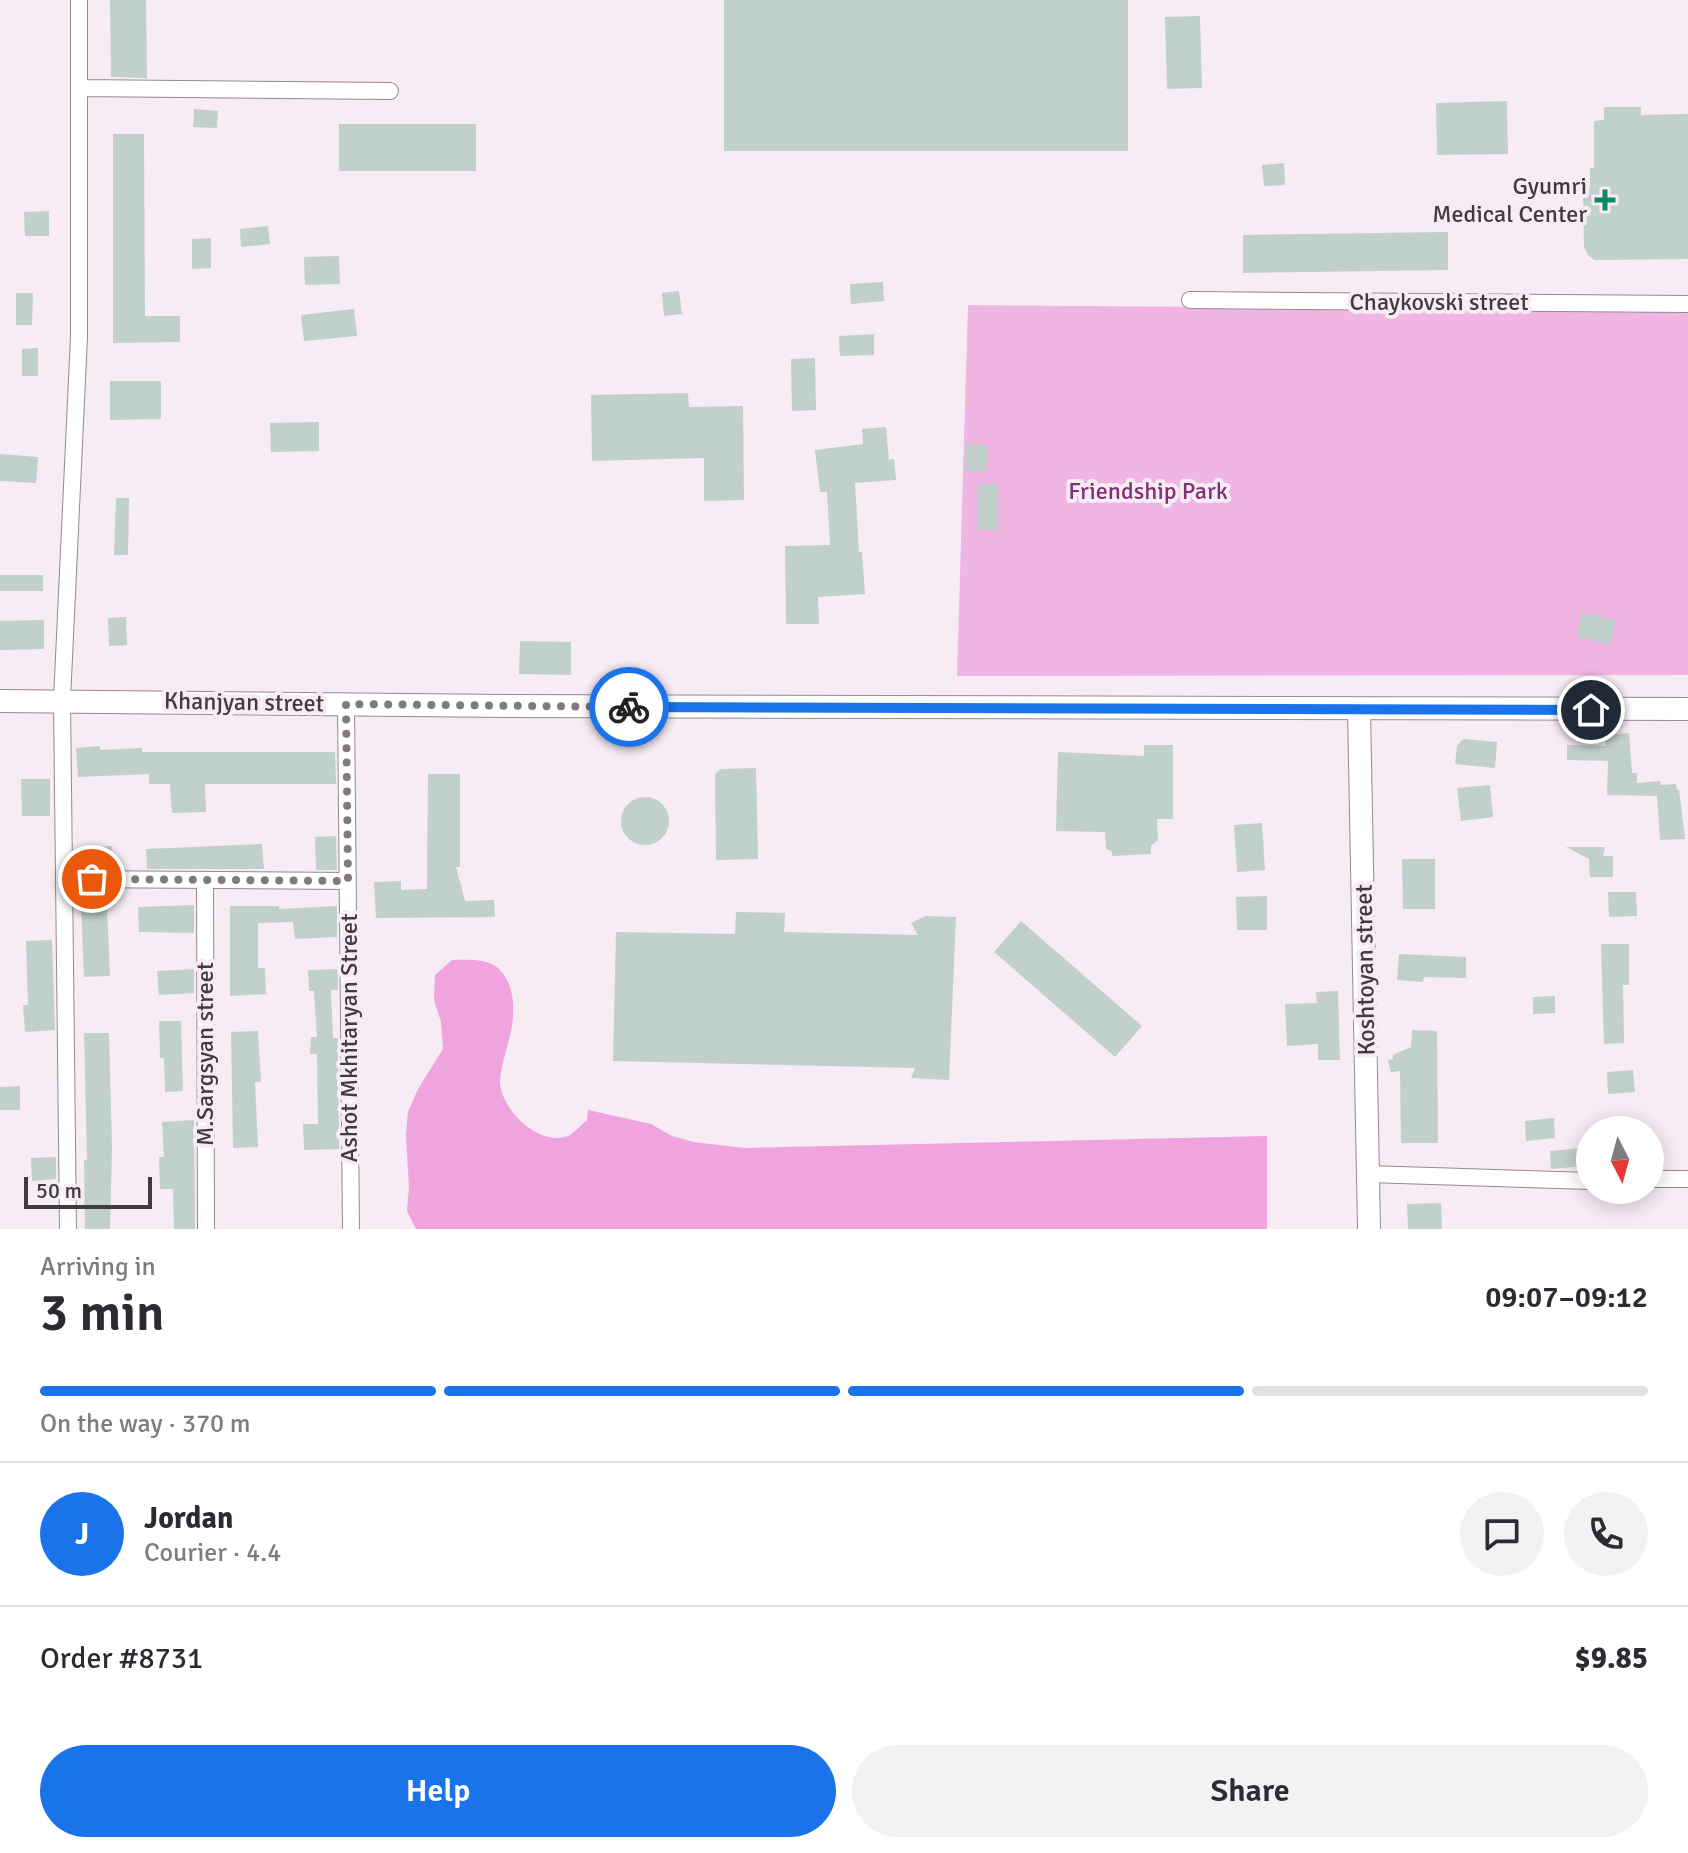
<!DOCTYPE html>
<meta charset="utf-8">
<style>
body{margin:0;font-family:Signika,sans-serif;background:#f2f2f3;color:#2b2b33;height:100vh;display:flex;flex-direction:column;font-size:30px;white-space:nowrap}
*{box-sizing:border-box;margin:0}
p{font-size:26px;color:#7c7c81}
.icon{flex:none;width:44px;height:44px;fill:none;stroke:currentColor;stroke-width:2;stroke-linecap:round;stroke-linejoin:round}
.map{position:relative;height:1229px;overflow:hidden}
.details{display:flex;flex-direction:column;background:#fff;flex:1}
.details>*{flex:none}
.needle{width:52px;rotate:174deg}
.controls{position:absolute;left:1576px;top:1116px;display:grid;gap:16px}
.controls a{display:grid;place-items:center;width:88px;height:88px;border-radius:50%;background:#fff;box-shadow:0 4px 20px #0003;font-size:40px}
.scale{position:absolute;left:24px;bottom:20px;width:128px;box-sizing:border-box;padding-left:8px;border:4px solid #403b3e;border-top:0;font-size:22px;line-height:28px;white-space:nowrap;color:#403b3e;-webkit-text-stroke:6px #f7ebf4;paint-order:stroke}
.pin{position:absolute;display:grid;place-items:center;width:68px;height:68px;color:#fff;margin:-34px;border:4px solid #fff;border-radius:50%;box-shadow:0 2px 8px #0007}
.courier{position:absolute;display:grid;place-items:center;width:80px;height:80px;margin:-40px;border:6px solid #1a73e8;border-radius:50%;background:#fff;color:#222;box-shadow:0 2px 10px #0007}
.summary em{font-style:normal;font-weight:600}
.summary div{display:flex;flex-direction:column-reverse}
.summary{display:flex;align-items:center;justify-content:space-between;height:136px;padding:0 40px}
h1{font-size:52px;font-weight:600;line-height:60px}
.bar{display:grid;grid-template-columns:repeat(4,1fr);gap:12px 8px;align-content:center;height:96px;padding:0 40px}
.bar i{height:10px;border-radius:6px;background:#e1e1e2}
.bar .current{background:#1a73e8}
.bar p{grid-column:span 4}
.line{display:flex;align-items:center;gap:20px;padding:0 40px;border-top:2px solid #e1e1e2}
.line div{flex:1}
.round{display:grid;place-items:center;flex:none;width:84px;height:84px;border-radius:42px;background:#f2f2f3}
.button{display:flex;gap:16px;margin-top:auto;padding:16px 40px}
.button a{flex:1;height:92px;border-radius:48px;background:#1a73e8;color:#fff;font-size:32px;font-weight:600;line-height:92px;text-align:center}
.button a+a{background:#f2f2f3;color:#2b2b33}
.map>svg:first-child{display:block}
.green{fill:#efb6e3}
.forest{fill:#efa4e0}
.building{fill:#c1d0ca}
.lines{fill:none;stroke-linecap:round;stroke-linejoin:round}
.street-casing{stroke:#958a92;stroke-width:18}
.secondary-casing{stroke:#958a92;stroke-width:24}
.street{stroke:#fff;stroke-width:16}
.secondary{stroke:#fff;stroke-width:22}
.done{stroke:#80797e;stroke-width:8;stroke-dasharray:0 14.4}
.route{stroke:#1a73e8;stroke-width:10}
.poi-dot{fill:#12886a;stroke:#f7ebf4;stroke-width:3}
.labels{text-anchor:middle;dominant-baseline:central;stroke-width:8;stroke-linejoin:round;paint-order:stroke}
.poi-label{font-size:24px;fill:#403b3e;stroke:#f7ebf4;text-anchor:end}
.street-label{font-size:24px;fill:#403b3e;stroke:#f7ebf4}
.park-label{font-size:24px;fill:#832e76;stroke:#f7ebf4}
</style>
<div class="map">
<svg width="1688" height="1229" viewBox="0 0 1688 1229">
<rect width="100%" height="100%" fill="#f7ebf4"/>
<!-- green -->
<path class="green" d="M 968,305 L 1688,311 L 1688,675 L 957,676 Z"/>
<!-- forest -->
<path class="forest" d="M 452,960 C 466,960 488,958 499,969 C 517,986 515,1018 509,1039 C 506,1053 501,1066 500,1081 C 500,1109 539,1147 568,1136 C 574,1133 582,1124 587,1120 L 588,1110 L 651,1124 L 672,1136 L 694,1142 L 744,1148 L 1267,1136 L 1267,1229 L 416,1229 L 407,1211 L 409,1188 L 406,1135 L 408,1112 L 418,1089 L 443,1049 L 441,1022 L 434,1000 L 435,975 Z"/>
<!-- building -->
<path class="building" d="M 110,0 L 146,0 L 147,78 L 111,77 Z
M 724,0 L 1128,0 L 1128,151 L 724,151 Z
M 1200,16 L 1202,88 L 1167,89 L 1165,17 Z
M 1507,101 L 1508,154 L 1437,155 L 1436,103 Z
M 1604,107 L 1641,107 L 1641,115 L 1688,114 L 1688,259 L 1594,260 L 1588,255 L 1584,247 L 1583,188 L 1590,188 L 1590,168 L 1594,168 L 1594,121 L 1604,120 Z
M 194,109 L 218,111 L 217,128 L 193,127 Z
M 339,124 L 476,124 L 476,171 L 339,171 Z
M 113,134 L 144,134 L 145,316 L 180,316 L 180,342 L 113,343 Z
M 1284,163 L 1285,185 L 1264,186 L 1262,165 Z
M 49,211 L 49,236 L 25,236 L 24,212 Z
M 268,226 L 270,244 L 241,247 L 240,229 Z
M 1448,232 L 1448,270 L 1243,273 L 1243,235 Z
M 211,238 L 211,268 L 192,269 L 192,239 Z
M 339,256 L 340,284 L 305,285 L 304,257 Z
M 883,282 L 884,301 L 851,304 L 850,284 Z
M 679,291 L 682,314 L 664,316 L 662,293 Z
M 16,293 L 33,293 L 32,325 L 16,325 Z
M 354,309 L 357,336 L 304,341 L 301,315 Z
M 874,334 L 874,355 L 840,356 L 839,336 Z
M 38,348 L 38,376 L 22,376 L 22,349 Z
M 815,358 L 816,410 L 792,411 L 791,359 Z
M 110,381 L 161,381 L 161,419 L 110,420 Z
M 688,393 L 689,407 L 743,406 L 744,500 L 704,501 L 704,458 L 592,461 L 591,395 Z
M 319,422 L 319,451 L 271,452 L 270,423 Z
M 886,427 L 889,460 L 894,459 L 896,480 L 855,483 L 859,552 L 862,552 L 865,594 L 818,597 L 819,624 L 786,624 L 785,546 L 830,545 L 827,492 L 820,492 L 815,450 L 863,444 L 862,429 Z
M 966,444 L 987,445 L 987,471 L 965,471 Z
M 0,454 L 38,457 L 36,483 L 0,481 Z
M 997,483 L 998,530 L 978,530 L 977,484 Z
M 116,498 L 129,498 L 128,555 L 114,555 Z
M 0,575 L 43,575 L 43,591 L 0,591 Z
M 1582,613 L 1616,620 L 1611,644 L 1576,637 Z
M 126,617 L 127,645 L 109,646 L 108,618 Z
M 44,620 L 44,649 L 0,650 L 0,621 Z
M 520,641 L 571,642 L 571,675 L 519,674 Z
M 1629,733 L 1632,773 L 1637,773 L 1637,783 L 1660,781 L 1661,785 L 1676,784 L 1677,790 L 1679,790 L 1685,839 L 1660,840 L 1657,796 L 1607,795 L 1608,761 L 1567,760 L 1567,745 L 1606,746 L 1605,735 Z
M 1463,739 L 1497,742 L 1495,768 L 1455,764 L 1457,746 Z
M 1144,745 L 1173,745 L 1173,819 L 1157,819 L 1158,840 L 1151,846 L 1151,854 L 1112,856 L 1112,851 L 1106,849 L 1105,832 L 1056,831 L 1058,752 L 1144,756 Z
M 100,746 L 100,750 L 142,748 L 142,752 L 335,752 L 336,784 L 205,784 L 206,812 L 172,813 L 170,784 L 149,784 L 149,774 L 78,777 L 76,748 Z
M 756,768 L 758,859 L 716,860 L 715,774 L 721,769 Z
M 428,774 L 460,774 L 460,867 L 456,867 L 465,901 L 494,900 L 495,917 L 376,918 L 374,882 L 401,881 L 401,890 L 427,889 Z
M 21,779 L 50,779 L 50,816 L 22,816 Z
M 1490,785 L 1493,817 L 1461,821 L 1457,788 Z
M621 821a24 24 0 1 1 48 0a24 24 0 1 1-48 0Z
M 1262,823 L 1265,870 L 1237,872 L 1234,825 Z
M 336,836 L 337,870 L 316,870 L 315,837 Z
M 262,844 L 264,869 L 147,869 L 146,849 Z
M 112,846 L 113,868 L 80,868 L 79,848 Z
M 1566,847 L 1605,847 L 1603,856 L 1613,856 L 1613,877 L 1590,877 L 1589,859 Z
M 1402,859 L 1435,859 L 1435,909 L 1403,909 Z
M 1608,892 L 1636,892 L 1637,916 L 1609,917 Z
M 1267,896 L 1267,930 L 1237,930 L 1236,897 Z
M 107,905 L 110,976 L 84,977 L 81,906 Z
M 194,905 L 194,933 L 139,932 L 138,907 Z
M 230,906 L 279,906 L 279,909 L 337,906 L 337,937 L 295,939 L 293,922 L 258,923 L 258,968 L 265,968 L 266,994 L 230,996 Z
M 736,912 L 785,913 L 784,932 L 918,935 L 911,923 L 926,916 L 956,917 L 949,1080 L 911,1078 L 915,1068 L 613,1061 L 616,932 L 735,934 Z
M 1021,921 L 1142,1026 L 1115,1057 L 994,952 Z
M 52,940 L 55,1030 L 25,1032 L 23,1005 L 28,1005 L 26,941 Z
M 1601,944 L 1629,944 L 1629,985 L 1623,985 L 1624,1043 L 1604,1044 Z
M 1399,954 L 1466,957 L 1466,978 L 1424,977 L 1423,982 L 1397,980 Z
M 194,969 L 194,993 L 159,995 L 157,971 Z
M 338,969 L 338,990 L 331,990 L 333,1038 L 338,1038 L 339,1149 L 304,1150 L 303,1124 L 318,1124 L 317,1054 L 310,1054 L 311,1037 L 317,1037 L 314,991 L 309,991 L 308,970 Z
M 1338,991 L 1340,1060 L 1318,1060 L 1318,1044 L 1287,1046 L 1285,1004 L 1317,1003 L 1316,992 Z
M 1555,996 L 1555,1013 L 1533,1014 L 1533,997 Z
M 159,1021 L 181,1021 L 183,1091 L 165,1092 L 164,1058 L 160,1058 Z
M 1412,1030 L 1437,1031 L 1438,1143 L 1401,1143 L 1400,1071 L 1391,1072 L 1388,1060 L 1393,1059 L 1393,1055 L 1411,1047 Z
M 258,1031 L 261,1082 L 255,1082 L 258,1147 L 233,1148 L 231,1032 Z
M 84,1033 L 109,1033 L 112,1147 L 110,1229 L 85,1229 L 84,1160 L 87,1160 Z
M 1633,1070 L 1635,1092 L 1608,1094 L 1607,1072 Z
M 20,1086 L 20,1110 L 0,1110 L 0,1087 Z
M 1554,1118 L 1555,1138 L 1526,1141 L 1525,1121 Z
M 194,1120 L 195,1229 L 174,1229 L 173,1189 L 160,1189 L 159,1157 L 164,1157 L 162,1122 Z
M 1583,1148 L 1585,1166 L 1551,1169 L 1550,1151 Z
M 56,1157 L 56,1179 L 32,1181 L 31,1158 Z
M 1441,1203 L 1442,1229 L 1408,1229 L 1407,1204 Z"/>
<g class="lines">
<defs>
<path id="street" d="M 80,88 L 390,91
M 1190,300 L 1688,304
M 346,704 L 351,1229
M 64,879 L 348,881
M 205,880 L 206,1229
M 1368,1174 L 1590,1181
M 1650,1179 L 1688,1179
M 68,1229 L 62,700 L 79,337 L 79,0"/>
<path id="secondary" d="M 0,701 L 508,706 L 1688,709
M 1359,710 L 1369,1229"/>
</defs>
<!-- street casing -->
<use href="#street" class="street-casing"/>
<!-- secondary casing -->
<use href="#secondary" class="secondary-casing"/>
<!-- street -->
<use href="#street" class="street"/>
<!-- secondary -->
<use href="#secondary" class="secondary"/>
</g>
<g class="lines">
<!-- done -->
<path class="done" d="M 92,879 L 348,881 L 346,704 L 629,707"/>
<!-- route -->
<path class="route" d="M 629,707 L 1591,710"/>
</g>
<!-- markers -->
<path class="poi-dot" d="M1601 188h8v8h8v8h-8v8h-8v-8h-8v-8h8z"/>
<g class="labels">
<!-- poi labels -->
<g class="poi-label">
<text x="1587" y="186">Gyumri<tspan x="1587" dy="28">Medical Center</tspan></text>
</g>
<!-- street labels -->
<g class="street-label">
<text x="1439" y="302">Chaykovski street</text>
<text transform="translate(244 702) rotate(1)">Khanjyan street</text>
<text transform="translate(1365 970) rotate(-91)">Koshtoyan street</text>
<text transform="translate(349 1038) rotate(-90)">Ashot Mkhitaryan Street</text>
<text transform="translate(205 1054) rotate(-90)">M.Sargsyan street</text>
</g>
<!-- park labels -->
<g class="park-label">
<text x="1148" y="491">Friendship Park</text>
</g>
</g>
</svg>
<div class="controls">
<a><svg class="needle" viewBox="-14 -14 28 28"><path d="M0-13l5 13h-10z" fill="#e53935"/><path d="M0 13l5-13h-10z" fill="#7c7c81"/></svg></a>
</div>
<div class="scale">50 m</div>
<div class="pin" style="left:92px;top:879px;background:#ea580c"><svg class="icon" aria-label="bag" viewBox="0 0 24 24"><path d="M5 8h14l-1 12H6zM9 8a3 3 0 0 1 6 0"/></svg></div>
<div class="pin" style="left:1591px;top:710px;background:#1f2937"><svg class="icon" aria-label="home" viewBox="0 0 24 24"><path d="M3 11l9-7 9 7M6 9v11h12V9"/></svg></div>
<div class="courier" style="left:629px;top:707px"><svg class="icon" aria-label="bike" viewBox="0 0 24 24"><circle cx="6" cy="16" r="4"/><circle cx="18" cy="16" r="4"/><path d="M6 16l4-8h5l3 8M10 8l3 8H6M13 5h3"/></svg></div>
</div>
<section class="details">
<div class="summary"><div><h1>3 min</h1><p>Arriving in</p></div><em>09:07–09:12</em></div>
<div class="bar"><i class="current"></i><i class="current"></i><i class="current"></i><i></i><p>On the way · 370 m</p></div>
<div class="line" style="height:144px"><b class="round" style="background:#1a73e8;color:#fff">J</b><div><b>Jordan</b><p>Courier · 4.4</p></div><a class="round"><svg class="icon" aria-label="chat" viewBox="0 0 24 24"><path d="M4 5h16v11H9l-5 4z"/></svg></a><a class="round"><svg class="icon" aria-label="phone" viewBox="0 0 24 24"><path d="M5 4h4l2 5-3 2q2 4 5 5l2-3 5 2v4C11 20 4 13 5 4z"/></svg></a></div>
<div class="line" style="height:104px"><div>Order #8731</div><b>$9.85</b></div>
<div class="button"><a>Help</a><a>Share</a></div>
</section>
